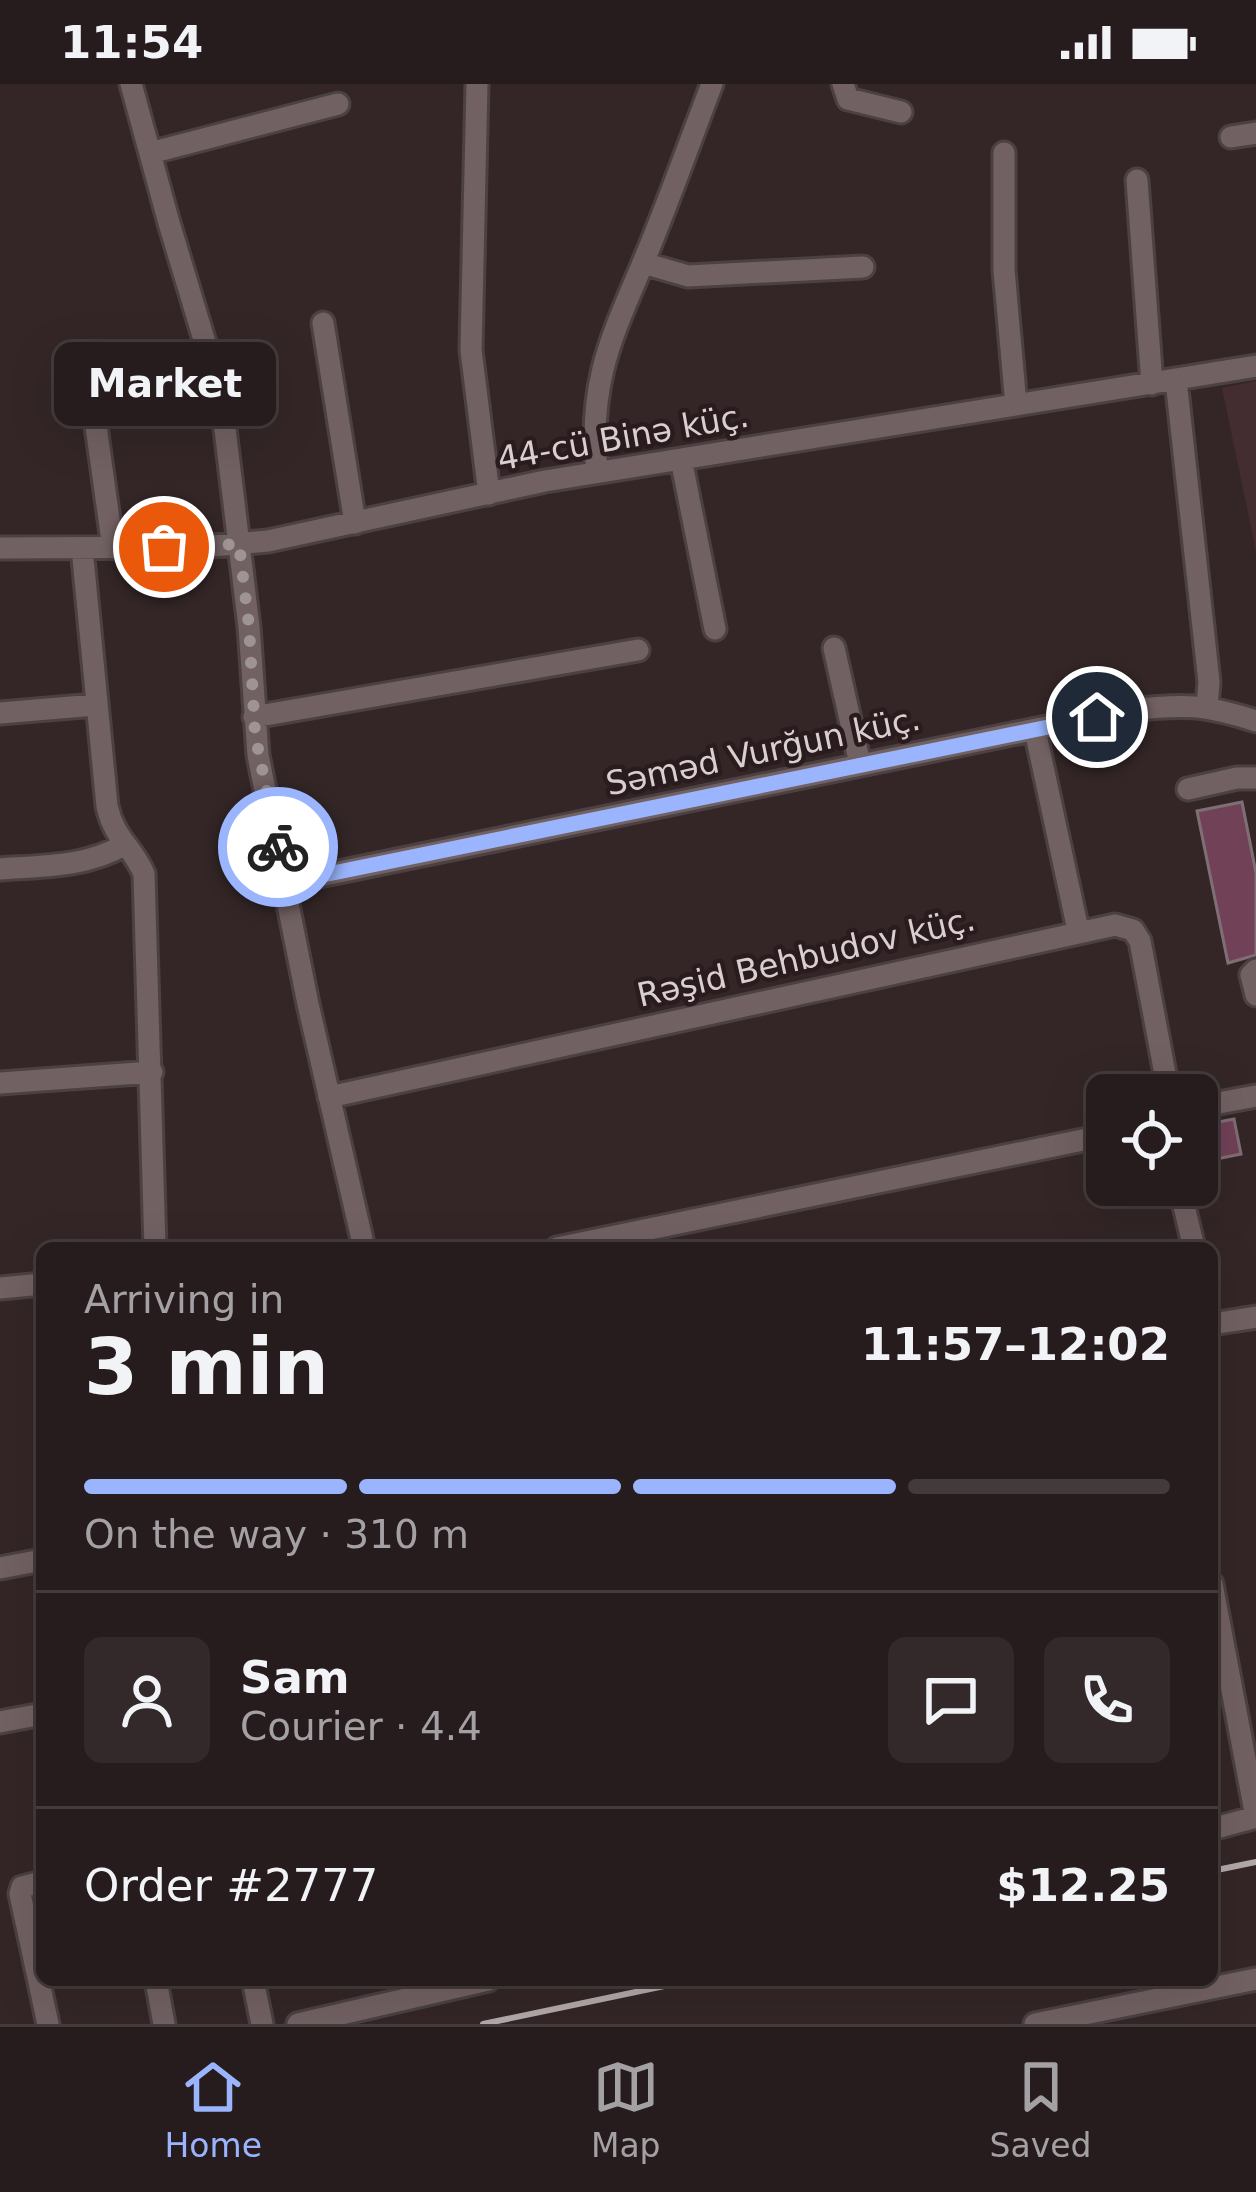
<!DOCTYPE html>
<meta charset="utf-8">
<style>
body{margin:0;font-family:"DejaVu Sans",sans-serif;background:#33292a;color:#f1f3f6;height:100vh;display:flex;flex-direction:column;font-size:45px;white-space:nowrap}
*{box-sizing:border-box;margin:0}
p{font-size:39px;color:#a4a1a4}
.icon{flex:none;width:66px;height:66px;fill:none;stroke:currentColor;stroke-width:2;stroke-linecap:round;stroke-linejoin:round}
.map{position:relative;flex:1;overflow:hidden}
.drawer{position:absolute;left:36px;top:1158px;width:1182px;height:744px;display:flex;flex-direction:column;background:#271c1d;border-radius:18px;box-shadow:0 12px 48px #0002,0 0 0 3px #433a3b}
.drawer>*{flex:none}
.fabs{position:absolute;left:1086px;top:990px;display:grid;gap:24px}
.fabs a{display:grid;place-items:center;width:132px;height:132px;border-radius:18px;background:#271c1d;box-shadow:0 12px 48px #0002,0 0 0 3px #433a3b;font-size:60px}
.pin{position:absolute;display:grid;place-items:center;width:102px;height:102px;color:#fff;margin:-51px;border:6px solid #fff;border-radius:50%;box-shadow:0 3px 12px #0007}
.courier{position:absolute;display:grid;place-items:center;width:120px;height:120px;margin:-60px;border:9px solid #9ab5fd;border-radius:50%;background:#fff;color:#222;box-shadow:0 3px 15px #0007}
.bubble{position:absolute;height:84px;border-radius:18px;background:#271c1d;box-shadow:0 12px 48px #0002,0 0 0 3px #433a3b;font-size:39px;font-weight:800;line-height:84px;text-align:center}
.headline em{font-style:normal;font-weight:800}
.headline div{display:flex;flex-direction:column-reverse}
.headline{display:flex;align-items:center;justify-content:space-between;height:204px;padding:0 48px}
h1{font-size:78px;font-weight:800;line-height:90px}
.bar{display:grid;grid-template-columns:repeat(4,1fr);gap:18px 12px;align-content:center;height:144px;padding:0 48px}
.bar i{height:15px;border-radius:9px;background:#433a3b}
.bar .active{background:#9ab5fd}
.bar p{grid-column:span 4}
.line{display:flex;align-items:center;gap:30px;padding:0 48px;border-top:3px solid #433a3b}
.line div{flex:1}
.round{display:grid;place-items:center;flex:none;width:126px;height:126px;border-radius:18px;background:#33292a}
.status{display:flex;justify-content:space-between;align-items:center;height:84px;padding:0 60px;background:#271c1d;direction:ltr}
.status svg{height:33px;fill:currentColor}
.tabs{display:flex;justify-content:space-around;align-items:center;height:168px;border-top:3px solid #433a3b;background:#271c1d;font-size:33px;color:#a4a1a4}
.tabs a{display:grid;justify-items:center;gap:6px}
.tabs .active{color:#9ab5fd}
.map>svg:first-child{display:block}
.built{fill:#432d30}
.building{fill:#714158;stroke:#7f6f75;stroke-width:3}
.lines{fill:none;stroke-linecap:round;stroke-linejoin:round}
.minor-casing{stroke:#4c4142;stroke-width:27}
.minor{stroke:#726163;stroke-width:21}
.rail{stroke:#b3a9aa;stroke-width:6}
.done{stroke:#9f9495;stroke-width:12;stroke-dasharray:0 21.6}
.route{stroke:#9ab5fd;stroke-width:15}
.labels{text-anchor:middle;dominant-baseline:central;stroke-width:9;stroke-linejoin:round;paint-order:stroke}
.street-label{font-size:33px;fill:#d9cfd0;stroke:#2a1c1e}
</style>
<div class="status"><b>11:54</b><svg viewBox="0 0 49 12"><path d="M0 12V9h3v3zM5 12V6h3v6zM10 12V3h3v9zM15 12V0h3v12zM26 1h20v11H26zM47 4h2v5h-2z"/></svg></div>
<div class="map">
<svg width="1256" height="1940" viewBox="0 0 1256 1940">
<rect width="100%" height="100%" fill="#342627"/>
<!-- built -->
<path class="built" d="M 1256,297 L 1256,467 L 1222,304 Z"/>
<!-- building -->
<path class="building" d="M 1242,718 L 1256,789 L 1256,871 L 1228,879 L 1197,727 Z
M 1234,1035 L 1241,1070 L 1197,1079 L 1197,1042 Z"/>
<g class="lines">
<defs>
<path id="minor" d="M 131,0 L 169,139 L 221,312 L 249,543 L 258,671 L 308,920 L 364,1164
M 477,0 L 471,266 L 489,410
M 843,0 L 848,15 L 901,28
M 1231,53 L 1256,49
M 150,69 L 338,20
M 1004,69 L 1004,186 L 1016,321
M 1137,96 L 1152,300
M 643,179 L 688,192 L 863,183
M 323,239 L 355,439
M 89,292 L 113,464
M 1176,296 L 1209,598 L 1207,622
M 681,375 L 715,545
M 597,388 C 587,290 617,244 652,157 C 673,105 692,52 712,0
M 0,464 L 201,463 L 268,457 L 545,397 L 1256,282
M 82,464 L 107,722 C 114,755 133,763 144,790 L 155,1164
M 834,564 L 860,680
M 0,629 L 95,621
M 254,633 L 638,566
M 1035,646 L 1078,846
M 1188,705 L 1237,694 L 1256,694
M 0,785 C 43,782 86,783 124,761
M 285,799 L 1129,626 C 1183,620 1204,620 1256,637
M 1256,886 L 1251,891 L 1256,911
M 0,999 L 152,988
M 329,1013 L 1115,841 L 1133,846 L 1140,857 L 1169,1011
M 1197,1023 L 1256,1012
M 1179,1101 L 1194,1164
M 557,1164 L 1107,1051
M 0,1204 L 42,1200
M 1212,1240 L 1256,1233
M 0,1484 L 42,1476
M 1212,1500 L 1256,1733
M 0,1638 L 42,1630
M 1212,1745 L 1256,1733
M 42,1798 L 22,1803 L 20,1810 L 48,1940
M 156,1896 L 164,1940
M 253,1896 L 262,1940
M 298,1940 L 488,1896
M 1035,1940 L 1256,1895"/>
</defs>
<!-- minor casing -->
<use href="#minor" class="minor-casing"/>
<!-- minor -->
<use href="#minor" class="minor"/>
<!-- rail -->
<path class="rail" d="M 1212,1787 L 1256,1778
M 483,1940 L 693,1896"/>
</g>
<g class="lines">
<!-- done -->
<path class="done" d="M 164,463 L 239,460 L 249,542 L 255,650 L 278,763"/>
<!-- route -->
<path class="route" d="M 278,763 L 284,799 L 1097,633"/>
</g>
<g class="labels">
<!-- street labels -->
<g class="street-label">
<text transform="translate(623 353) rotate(-10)">44-cü Binə küç.</text>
<text transform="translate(763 667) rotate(-12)">Səməd Vurğun küç.</text>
<text transform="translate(806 873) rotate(-13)">Rəşid Behbudov küç.</text>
</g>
</g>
</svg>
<div class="fabs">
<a><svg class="icon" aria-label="locate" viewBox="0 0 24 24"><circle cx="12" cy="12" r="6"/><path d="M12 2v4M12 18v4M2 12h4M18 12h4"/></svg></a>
</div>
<div class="pin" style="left:164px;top:463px;background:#ea580c"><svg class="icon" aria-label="bag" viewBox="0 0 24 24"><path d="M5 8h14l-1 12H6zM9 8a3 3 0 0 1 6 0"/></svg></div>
<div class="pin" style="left:1097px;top:633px;background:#1f2937"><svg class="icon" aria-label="home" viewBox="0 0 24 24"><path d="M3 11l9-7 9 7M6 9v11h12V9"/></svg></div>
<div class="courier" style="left:278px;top:763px"><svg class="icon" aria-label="bike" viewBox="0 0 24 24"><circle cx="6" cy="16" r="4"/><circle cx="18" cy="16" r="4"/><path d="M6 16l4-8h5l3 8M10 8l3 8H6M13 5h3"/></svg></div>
<div class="bubble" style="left:54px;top:258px;width:222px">Market</div>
<section class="drawer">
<div class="headline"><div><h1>3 min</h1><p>Arriving in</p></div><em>11:57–12:02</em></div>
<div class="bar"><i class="active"></i><i class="active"></i><i class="active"></i><i></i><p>On the way · 310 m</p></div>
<div class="line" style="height:216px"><a class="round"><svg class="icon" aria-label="person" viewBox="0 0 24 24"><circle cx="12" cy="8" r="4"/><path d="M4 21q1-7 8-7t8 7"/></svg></a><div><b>Sam</b><p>Courier · 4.4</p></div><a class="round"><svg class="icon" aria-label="chat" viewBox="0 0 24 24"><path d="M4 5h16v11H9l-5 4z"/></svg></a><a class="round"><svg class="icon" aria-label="phone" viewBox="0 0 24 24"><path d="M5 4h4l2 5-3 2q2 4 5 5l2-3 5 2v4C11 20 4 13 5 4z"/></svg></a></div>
<div class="line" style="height:156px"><div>Order #2777</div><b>$12.25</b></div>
</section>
</div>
<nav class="tabs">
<a class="active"><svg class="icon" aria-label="home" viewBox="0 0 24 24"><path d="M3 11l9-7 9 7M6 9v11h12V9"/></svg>Home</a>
<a><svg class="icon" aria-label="map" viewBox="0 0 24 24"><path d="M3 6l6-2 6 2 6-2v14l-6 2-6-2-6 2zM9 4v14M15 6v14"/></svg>Map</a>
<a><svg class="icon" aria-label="saved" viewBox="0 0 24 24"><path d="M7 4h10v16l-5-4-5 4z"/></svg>Saved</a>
</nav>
